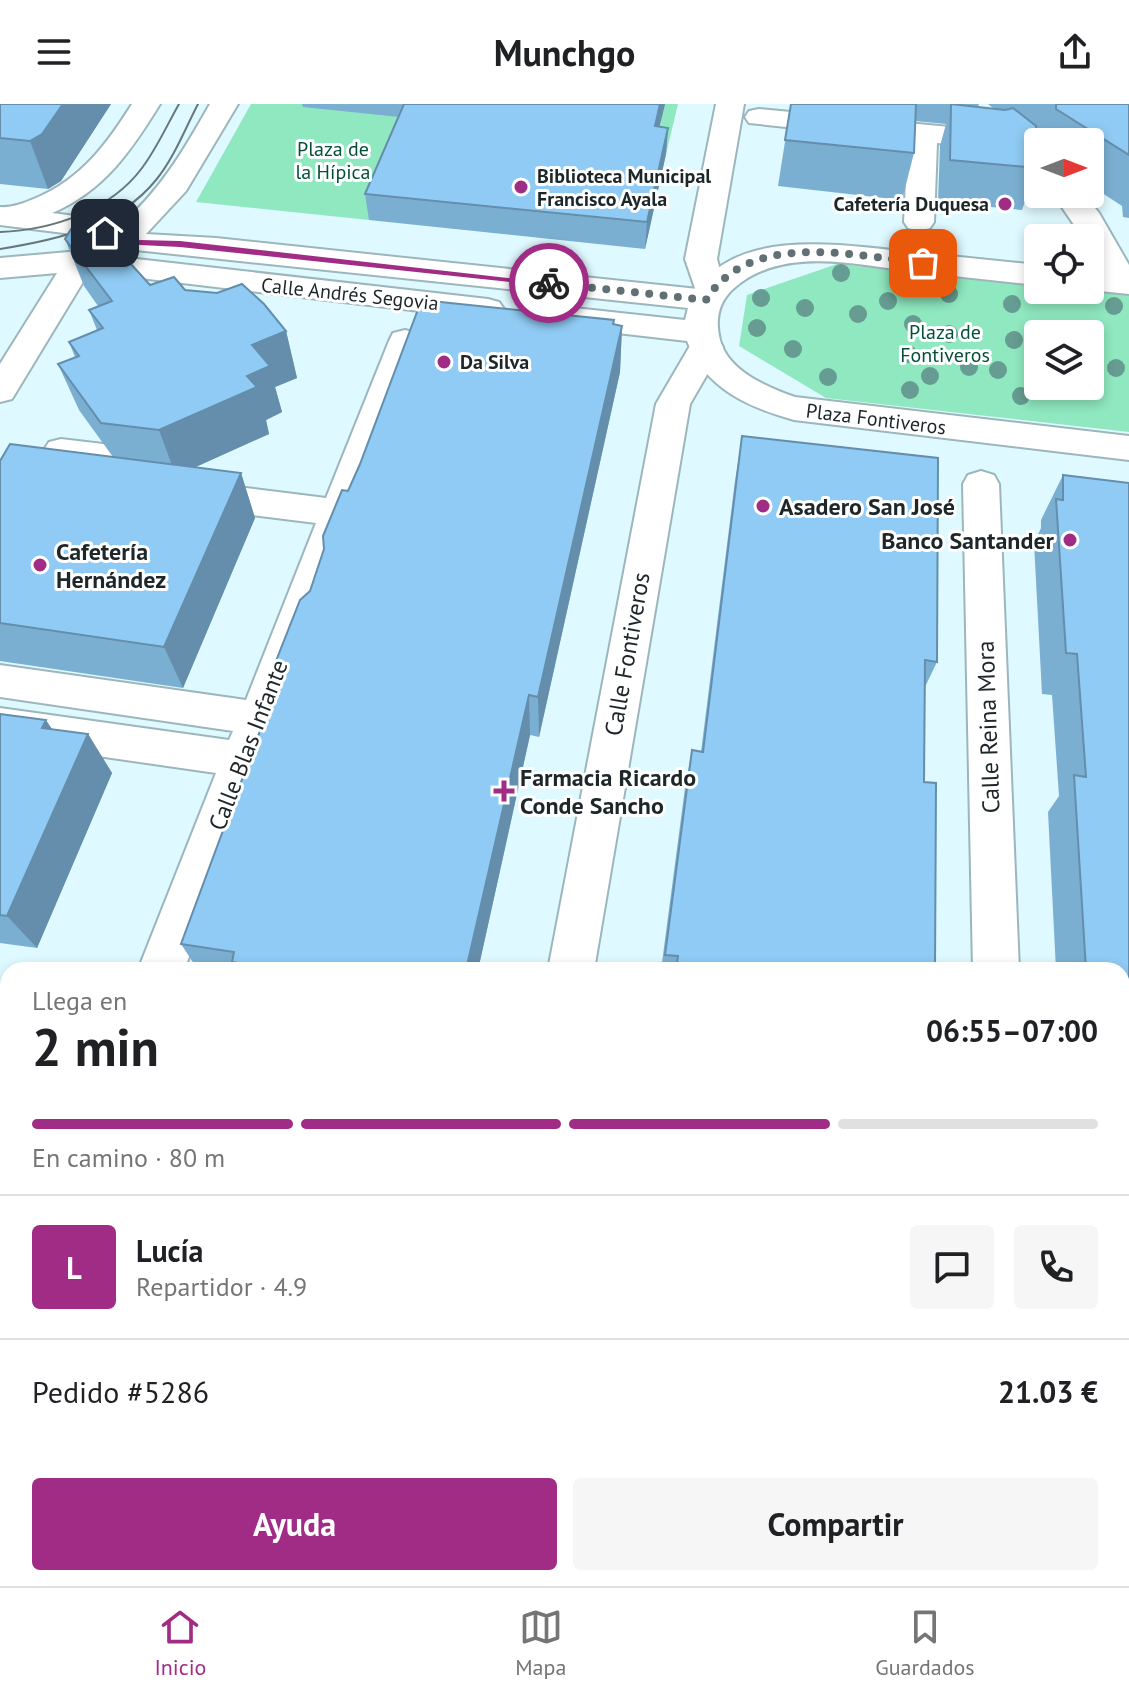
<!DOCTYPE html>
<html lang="es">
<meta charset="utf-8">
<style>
body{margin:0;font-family:"PT Sans",sans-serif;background:#f6f6f6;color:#202124;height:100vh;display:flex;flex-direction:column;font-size:30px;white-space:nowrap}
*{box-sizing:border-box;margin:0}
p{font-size:26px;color:#757577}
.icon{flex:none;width:44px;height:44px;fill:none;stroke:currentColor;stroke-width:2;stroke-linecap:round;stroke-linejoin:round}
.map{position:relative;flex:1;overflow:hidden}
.sheet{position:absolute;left:0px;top:858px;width:1130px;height:624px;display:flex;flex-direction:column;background:#fff;border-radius:24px 24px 0 0;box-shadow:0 4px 12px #0003}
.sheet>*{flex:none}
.needle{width:52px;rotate:90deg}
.buttons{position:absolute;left:1024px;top:24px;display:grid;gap:16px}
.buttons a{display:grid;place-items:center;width:80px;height:80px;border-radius:8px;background:#fff;box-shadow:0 4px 12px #0003;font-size:40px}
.pin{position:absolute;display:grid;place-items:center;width:68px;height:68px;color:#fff;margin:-34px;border-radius:16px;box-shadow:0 4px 12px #0006}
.courier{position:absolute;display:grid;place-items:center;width:80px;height:80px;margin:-40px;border:6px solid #a12c86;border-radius:50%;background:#fff;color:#222;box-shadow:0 2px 10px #0007}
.headline em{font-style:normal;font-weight:800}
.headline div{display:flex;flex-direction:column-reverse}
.headline{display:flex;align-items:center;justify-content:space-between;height:136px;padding:0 32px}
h1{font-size:52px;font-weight:800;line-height:60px}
.bar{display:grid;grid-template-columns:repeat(4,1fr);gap:12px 8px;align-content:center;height:96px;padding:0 32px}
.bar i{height:10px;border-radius:6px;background:#e0e0e0}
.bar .selected{background:#a12c86}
.bar p{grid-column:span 4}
.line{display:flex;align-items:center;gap:20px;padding:0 32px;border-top:2px solid #e0e0e0}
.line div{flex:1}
.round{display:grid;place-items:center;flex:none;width:84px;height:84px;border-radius:8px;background:#f6f6f6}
.action{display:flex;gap:16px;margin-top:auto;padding:16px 32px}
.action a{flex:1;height:92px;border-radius:8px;background:#a12c86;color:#fff;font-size:32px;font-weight:800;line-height:92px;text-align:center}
.action a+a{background:#f6f6f6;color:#202124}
header{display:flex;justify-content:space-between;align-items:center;height:104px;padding:0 32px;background:#fff;font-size:36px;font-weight:800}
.tab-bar{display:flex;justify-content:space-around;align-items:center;height:112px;border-top:2px solid #e0e0e0;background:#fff;font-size:22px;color:#757577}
.tab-bar a{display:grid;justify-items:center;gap:4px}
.tab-bar .selected{color:#a12c86}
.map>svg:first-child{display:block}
.green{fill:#8fe8bf;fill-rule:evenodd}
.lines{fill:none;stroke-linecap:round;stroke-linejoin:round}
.minor-casing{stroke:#9cb6bc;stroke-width:4}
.major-casing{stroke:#9cb6bc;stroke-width:4}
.minor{fill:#fff;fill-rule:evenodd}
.major{fill:#fff;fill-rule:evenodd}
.tram{stroke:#67777b;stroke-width:2}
.tree{fill:#669c91}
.wall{fill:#7bafd2}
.shaded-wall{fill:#648eab}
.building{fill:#8fcbf4;stroke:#648eab;stroke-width:2}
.route{fill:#a12c86}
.done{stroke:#617074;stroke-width:8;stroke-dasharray:0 14.4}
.poi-dot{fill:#a12c86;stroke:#fff;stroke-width:3}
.labels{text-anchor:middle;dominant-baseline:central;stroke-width:6;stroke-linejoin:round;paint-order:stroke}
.far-park-label{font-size:20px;fill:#035037;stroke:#fff}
.far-poi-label{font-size:20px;font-weight:bold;fill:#1d2729;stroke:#fff;text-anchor:start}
.far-street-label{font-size:20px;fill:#1d2729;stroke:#fff}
.poi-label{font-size:24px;font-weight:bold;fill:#1d2729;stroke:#fff;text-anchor:start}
.street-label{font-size:24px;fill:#1d2729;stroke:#fff}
</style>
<header><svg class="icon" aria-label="menu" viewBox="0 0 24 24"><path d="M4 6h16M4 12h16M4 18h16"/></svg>Munchgo<svg class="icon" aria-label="share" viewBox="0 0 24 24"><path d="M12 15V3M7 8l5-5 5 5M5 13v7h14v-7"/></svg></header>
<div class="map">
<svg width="1129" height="1482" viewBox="0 0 1129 1482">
<rect width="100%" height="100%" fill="#def9ff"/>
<!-- green -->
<path class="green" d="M 251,0 L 678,0 L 666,50 L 369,116 L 196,98 Z
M 837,160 L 1038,181 L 1038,186 L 1129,190 L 1129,328 L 826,294 L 739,242 L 747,191 ZM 1038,230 L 1090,230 L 1090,282 L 1038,282 Z"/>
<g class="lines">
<defs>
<path id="minor" d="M 716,0 L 744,0 L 717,155 L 726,189 L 721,196 L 710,199 L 699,196 L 685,155 Z
M 759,5 L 992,27 L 1002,30 L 1006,36 L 1002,42 L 992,45 L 937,39 L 934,118 L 930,124 L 919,127 L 908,124 L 904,118 L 908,36 L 749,19 L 745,13 L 749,7 Z
M 1053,90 L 1084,90 L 1099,109 L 1129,161 L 1129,189 L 1113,187 L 1090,147 L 1090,134 L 1083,134 Z
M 405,226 L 417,229 L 421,237 L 184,866 L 138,866 L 216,669 L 0,638 L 0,604 L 229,636 L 233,627 L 0,593 L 0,561 L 246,596 L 316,419 L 190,403 L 177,399 L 172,390 L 177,381 L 190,377 L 326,394 L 389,237 L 393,229 Z
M 706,232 L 718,235 L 723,243 L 690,300 L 594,866 L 548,866 L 656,300 L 694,235 Z
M 61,335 L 170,348 L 183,351 L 188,360 L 183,369 L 170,372 L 49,356 L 43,347 L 49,338 Z
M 981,367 L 994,371 L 999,380 L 1019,866 L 973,866 L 963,380 L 968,371 Z
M 0,896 L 8,898 L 8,944 L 0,942 Z
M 1122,1041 L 1129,1043 L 1129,1095 L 1122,1093 Z
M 8,1120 L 8,1188 L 0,1192 L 0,1123 Z
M 0,1390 L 8,1392 L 8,1450 L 0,1448 Z
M 233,1474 L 328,1474 L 331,1482 L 236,1482 Z
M 431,1474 L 491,1474 L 490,1482 L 430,1482 Z
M 930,1474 L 990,1474 L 990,1482 L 930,1482 Z"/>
<path id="major" d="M 132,0 L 160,0 C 131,47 104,87 52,109 L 83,113 L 118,123 C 159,89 184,46 210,0 L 238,0 L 186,87 L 146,130 L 216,134 L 698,185 C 740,122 848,142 911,148 C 953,152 995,157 1038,161 L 1038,181 C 997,177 957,172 916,168 C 857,161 782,141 733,185 C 718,199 715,216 720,236 C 728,267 767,283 795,293 L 1129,332 L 1129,356 L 794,316 C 748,303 706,285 687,237 L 556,222 L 545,219 L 540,212 L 545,205 L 556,202 L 685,216 L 688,204 L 126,145 L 110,152 L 488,195 L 499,198 L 504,205 L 499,212 L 488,215 L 89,168 L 12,295 L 0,298 L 0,260 L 57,169 L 0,174 L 0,154 L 80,147 L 97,150 L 92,143 L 97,136 L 80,131 L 0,121 L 0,103 C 12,104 24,99 36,94 C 81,75 107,40 132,0 Z
M 1090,166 L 1129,170 L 1129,190 L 1090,186 Z"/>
</defs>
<!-- minor casing -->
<use href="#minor" class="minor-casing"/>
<!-- major casing -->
<use href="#major" class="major-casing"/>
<!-- minor -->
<use href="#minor" class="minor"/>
<!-- major -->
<use href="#major" class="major"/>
<!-- tram -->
<path class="tram" d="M 0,128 C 52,126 110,107 142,64 C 157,44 167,21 179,0
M 0,145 C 56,136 118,123 156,76 C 174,54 185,25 198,0"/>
</g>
<!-- trees -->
<g class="tree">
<circle cx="841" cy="169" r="9"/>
<circle cx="923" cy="172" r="9"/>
<circle cx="949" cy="190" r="9"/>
<circle cx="761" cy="194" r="9"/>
<circle cx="888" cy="197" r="9"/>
<circle cx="1012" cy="200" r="9"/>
<circle cx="1114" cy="202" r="9"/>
<circle cx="805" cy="204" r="9"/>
<circle cx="858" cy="210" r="9"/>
<circle cx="913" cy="220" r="9"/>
<circle cx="757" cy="224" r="9"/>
<circle cx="949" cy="230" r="9"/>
<circle cx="1014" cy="236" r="9"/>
<circle cx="793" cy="245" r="9"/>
<circle cx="908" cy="250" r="9"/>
<circle cx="969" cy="263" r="9"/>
<circle cx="1116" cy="264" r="9"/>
<circle cx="998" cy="266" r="9"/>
<circle cx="930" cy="272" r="9"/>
<circle cx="828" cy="273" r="9"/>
<circle cx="910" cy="286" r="9"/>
<circle cx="1021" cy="292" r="9"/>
</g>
<!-- wall -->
<path class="wall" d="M 0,0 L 111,0 L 61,77 L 48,85 L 0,80 Z
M 302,0 L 665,0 L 659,23 L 668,24 L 666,50 L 645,145 L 369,116 L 365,90 L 399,13 L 303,3 Z
M 791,0 L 979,0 L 978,3 L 994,5 L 988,0 L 1129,0 L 1129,114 L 1123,113 L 1122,102 L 1090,81 L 1090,38 L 1038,38 L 1038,41 L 1036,40 L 1037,64 L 1022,106 L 938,98 L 940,42 L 946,20 L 915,17 L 914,49 L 902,96 L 778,82 Z
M 65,135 L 150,181 L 185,186 L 286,227 L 297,274 L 275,283 L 282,308 L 266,316 L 269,330 L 195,363 L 241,369 L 255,414 L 183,584 L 0,557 L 0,357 L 113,353 L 79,306 L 58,260 L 75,253 L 69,238 L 97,226 L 89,206 L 98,202 L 84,182 Z
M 614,221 L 622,222 L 620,268 L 539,633 L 530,631 L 478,866 L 198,866 L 181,840 L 270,600 L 268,596 L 280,567 L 276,557 L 310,487 L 348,387 L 360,360 Z
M 742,332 L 937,558 L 924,585 L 924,678 L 935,866 L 661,866 L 685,684 L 692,646 L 701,648 L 735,377 Z
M 1063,371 L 1129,379 L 1129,998 L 1122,997 L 1122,866 L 1056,866 L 1048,708 L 1059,692 L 1052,591 L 1042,590 L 1034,439 L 1041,424 L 1041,416 Z
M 0,610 L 53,625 L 88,630 L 112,669 L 37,844 L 0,839 Z
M 1018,1474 L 1122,1474 L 1129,1482 L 1018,1482 Z"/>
<!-- shaded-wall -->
<path class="shaded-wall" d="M 63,0 L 111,0 L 61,77 L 48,85 L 30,37 Z
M 660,0 L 665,0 L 653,49 L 655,22 Z
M 668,24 L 666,50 L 645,145 L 647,118 Z
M 622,222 L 620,268 L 539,633 L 538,593 Z
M 286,227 L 297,274 L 275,283 L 282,308 L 266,316 L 269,330 L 176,372 L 159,326 L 247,272 L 252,241 Z
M 241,369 L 255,414 L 183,584 L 164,543 Z
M 529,591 L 530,631 L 478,866 L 466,866 Z
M 46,616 L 72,655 L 42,624 Z
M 88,630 L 112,669 L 37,844 L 7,812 Z"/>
<!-- building -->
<path class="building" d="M 0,0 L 63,0 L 42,30 L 30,37 L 0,34 Z
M 404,0 L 660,0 L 655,22 L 668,24 L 647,118 L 365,90 Z
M 791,0 L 916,0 L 914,49 L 785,36 Z
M 951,0 L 1005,6 L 1013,4 L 1036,22 L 1037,64 L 950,56 Z
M 1056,0 L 1129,0 L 1129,51 L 1056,5 Z
M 71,125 L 101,127 L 150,181 L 174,173 L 185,186 L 217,189 L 242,180 L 264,200 L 286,227 L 252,241 L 270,262 L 247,272 L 257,283 L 159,326 L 101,319 L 58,260 L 79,252 L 69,238 L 103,224 L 89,206 L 112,197 L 65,135 Z
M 431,197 L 614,216 L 613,220 L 622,222 L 538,593 L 529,591 L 466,866 L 283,866 L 232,858 L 234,848 L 181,840 L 271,597 L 268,596 L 283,558 L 276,557 L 300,496 L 310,487 L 324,445 L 323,432 L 342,386 L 348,387 L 360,360 L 420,200 L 429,201 Z
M 742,332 L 938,354 L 937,558 L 925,556 L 924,678 L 936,679 L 935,866 L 676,866 L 678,852 L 665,851 L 692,646 L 703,648 Z
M 10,340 L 241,369 L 164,543 L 0,519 L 0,357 Z
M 1063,371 L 1129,379 L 1129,967 L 1122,966 L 1122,866 L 1086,866 L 1074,671 L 1086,673 L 1077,550 L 1066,549 L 1056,395 L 1063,396 Z
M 0,610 L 46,616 L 42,624 L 88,630 L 7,812 L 0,811 Z
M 1122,1110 L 1129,1111 L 1129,1482 L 1052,1482 L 1052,1474 L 1122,1474 Z"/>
<!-- route -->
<path class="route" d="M 105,126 L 140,136 L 180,137 L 553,179 L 549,182 L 180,143 L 140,141 L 102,131 Z"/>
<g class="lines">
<!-- done -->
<path class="done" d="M 549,179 L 706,196 C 750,125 856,152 923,159"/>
</g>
<!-- markers -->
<g class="poi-dot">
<circle cx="521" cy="83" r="8"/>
<circle cx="1005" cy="100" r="8"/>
<circle cx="444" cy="258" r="8"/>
<circle cx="763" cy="402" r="8"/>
<circle cx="1070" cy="436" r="8"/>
<circle cx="40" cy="461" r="8"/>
<path d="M500 675h8v8h8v8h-8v8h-8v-8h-8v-8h8z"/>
</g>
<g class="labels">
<!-- far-park labels -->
<g class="far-park-label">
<text x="333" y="45">Plaza de<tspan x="333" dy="23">la Hípica</tspan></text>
<text x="945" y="228">Plaza de<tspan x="945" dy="23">Fontiveros</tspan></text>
</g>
<!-- far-poi labels -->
<g class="far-poi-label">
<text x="537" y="72">Biblioteca Municipal<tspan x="537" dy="23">Francisco Ayala</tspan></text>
<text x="989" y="100" text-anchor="end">Cafetería Duquesa</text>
<text x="460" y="258">Da Silva</text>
</g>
<!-- far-street labels -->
<g class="far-street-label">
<text transform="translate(350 190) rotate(6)">Calle Andrés Segovia</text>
<text transform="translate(876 315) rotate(7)">Plaza Fontiveros</text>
</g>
<!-- poi labels -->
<g class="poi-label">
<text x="779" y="402">Asadero San José</text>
<text x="1054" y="436" text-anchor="end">Banco Santander</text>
<text x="56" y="447">Cafetería<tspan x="56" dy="28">Hernández</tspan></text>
<text x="520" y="673">Farmacia Ricardo<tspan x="520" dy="28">Conde Sancho</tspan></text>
</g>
<!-- street labels -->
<g class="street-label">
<text transform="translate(627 550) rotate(-80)">Calle Fontiveros</text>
<text transform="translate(988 623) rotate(-92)">Calle Reina Mora</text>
<text transform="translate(248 641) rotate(-69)">Calle Blas Infante</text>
</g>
</g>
</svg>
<div class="buttons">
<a><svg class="needle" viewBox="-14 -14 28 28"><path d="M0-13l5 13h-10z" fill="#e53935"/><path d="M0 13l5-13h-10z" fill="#757577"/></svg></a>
<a><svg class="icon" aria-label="locate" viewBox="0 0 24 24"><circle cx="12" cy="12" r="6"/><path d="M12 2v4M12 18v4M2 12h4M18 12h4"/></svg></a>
<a><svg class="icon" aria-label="layers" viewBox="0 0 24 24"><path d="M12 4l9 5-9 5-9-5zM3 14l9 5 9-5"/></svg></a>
</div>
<div class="pin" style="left:923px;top:159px;background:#ea580c"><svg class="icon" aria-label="bag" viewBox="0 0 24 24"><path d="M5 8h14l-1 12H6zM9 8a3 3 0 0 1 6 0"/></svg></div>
<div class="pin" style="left:105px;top:129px;background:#1f2937"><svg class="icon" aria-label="home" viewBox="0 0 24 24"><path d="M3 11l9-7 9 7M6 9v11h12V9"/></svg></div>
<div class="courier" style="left:549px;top:179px"><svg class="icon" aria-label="bike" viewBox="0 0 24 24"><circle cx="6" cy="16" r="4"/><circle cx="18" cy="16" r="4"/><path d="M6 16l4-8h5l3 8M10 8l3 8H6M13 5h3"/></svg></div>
<section class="sheet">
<div class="headline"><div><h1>2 min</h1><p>Llega en</p></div><em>06:55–07:00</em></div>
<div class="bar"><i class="selected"></i><i class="selected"></i><i class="selected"></i><i></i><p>En camino · 80 m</p></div>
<div class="line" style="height:144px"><b class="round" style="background:#a12c86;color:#fff">L</b><div><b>Lucía</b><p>Repartidor · 4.9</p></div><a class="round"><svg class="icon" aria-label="chat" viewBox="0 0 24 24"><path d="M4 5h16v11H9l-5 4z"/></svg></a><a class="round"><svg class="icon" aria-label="phone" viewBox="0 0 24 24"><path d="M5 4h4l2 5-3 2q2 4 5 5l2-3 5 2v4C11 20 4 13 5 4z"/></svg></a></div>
<div class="line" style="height:104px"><div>Pedido #5286</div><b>21.03 €</b></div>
<div class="action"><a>Ayuda</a><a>Compartir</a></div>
</section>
</div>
<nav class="tab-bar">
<a class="selected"><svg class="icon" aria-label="home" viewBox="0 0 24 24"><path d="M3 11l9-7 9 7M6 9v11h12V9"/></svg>Inicio</a>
<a><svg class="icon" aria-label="map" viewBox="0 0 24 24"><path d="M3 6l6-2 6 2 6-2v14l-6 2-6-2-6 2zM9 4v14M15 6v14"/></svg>Mapa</a>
<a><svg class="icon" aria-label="saved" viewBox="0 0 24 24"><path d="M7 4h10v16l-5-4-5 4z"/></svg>Guardados</a>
</nav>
